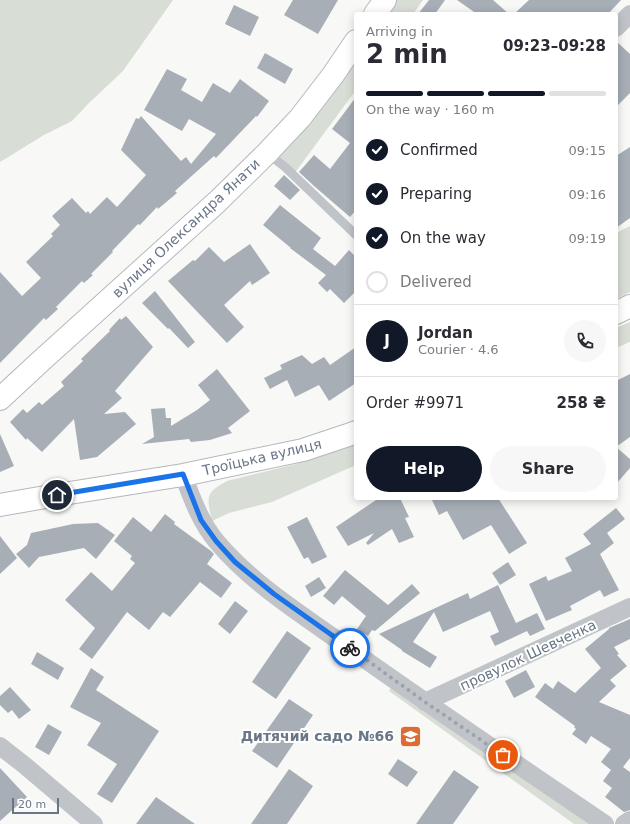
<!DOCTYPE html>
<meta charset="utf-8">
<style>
body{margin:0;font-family:"DejaVu Sans",sans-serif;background:#f7f7f7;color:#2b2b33;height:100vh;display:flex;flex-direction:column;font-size:15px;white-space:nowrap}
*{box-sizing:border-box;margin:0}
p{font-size:13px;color:#7c7c81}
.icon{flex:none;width:22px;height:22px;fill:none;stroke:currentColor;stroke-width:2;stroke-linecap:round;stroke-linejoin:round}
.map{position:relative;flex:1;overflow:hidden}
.sheet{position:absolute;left:354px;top:12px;width:264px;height:488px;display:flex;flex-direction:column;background:#fff;border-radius:4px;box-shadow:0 2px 10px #0003}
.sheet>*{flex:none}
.scale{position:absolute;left:12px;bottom:10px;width:47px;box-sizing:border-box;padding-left:4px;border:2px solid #697686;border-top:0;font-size:11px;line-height:14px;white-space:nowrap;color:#697686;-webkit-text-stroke:3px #fff;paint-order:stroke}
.pin{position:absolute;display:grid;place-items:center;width:34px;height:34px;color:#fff;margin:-17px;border:2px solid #fff;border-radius:50%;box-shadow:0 1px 4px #0007}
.courier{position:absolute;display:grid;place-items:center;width:40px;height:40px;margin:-20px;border:3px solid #1a73e8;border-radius:50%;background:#fff;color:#222;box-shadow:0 1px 5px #0007}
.overview em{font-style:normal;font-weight:700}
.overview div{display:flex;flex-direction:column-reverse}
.overview{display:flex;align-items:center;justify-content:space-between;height:68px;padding:0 12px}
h1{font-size:26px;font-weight:700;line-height:30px}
.bar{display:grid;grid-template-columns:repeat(4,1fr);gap:6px 4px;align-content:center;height:48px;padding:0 12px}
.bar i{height:5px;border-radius:3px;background:#e1e1e2}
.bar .on{background:#111827}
.bar p{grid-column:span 4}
.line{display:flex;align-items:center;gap:10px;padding:0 12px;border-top:1px solid #e1e1e2}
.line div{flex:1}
.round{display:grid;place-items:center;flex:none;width:42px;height:42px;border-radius:21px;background:#f7f7f7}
ol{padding:0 12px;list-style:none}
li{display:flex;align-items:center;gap:12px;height:44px}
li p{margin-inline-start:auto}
li .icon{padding:4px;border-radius:50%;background:#111827;color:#fff;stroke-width:4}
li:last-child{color:#7c7c81}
li i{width:22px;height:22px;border:2px solid #e1e1e2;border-radius:50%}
.cta{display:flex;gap:8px;margin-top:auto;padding:8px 12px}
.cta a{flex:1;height:46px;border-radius:24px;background:#111827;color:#fff;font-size:16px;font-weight:700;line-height:46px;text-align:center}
.cta a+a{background:#f7f7f7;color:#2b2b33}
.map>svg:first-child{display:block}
.green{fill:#d8ddd6}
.building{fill:#a7aeb6}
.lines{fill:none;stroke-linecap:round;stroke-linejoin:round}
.secondary-casing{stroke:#b5b9bf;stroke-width:24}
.primary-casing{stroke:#b4b8bd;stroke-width:24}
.lane{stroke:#c0c4c8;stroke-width:9}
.street{stroke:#c0c4c8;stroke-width:18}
.secondary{stroke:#fff;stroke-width:22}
.primary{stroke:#fff;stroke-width:22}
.done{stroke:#9ba4ad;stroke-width:4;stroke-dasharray:0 7.2}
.route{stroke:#1a73e8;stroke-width:5}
.labels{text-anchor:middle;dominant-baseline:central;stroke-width:4;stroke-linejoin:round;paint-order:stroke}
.street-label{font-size:14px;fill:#697686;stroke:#fff}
.poi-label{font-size:14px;font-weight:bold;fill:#697686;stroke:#fff;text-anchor:end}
</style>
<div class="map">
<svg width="630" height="824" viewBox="0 0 630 824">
<rect width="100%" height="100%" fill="#f8f9f6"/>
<!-- green -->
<path class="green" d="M 0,0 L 173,0 L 123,71 L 89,103 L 72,121 L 44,135 L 0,162 Z
M 395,0 L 423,0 L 413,14 L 385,14 Z
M 356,56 L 356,90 L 294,174 L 279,157 L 280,153 Z
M 630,226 L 630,292 L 616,299 L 616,233 Z
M 630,322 L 630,342 L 616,348 L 616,328 Z
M 356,443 L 356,465 L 272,502 L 229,513 L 212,521 C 207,498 204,493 227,481 L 296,464 Z
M 392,686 L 596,824 L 574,824 L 389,691 Z"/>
<!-- building -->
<path class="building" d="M 293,0 L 338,0 L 318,34 L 284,15 Z
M 429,0 L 445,0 L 435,14 L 418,14 Z
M 457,0 L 493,0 L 509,14 L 477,14 Z
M 529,0 L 621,0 L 608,14 L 514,14 Z
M 234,5 L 259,17 L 250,36 L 225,24 Z
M 616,41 L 630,54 L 630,93 L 616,107 Z
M 265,53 L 293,69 L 285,84 L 257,68 Z
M 167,69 L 187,79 L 181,90 L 202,102 L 213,83 L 230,93 L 240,79 L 269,101 L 257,117 L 256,116 L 216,158 L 214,156 L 175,191 L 177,193 L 158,209 L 157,207 L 140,225 L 138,224 L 112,251 L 113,252 L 91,274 L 93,275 L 84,283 L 82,281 L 56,307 L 58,309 L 46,320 L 44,318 L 0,363 L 0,272 L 22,296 L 41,278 L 26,262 L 53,236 L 51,234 L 60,225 L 52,216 L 72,198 L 86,213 L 88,211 L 90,214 L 107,197 L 117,207 L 146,175 L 121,150 L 136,118 L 139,119 L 141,116 L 181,161 L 186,157 L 191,164 L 216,134 L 189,119 L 182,131 L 144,110 Z
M 356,97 L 356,210 L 350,217 L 314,186 L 299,172 L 314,155 L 330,169 L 350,143 L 332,129 Z
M 630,147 L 630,218 L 616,228 L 616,156 Z
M 284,175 L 300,190 L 290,200 L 274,186 Z
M 280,205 L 321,238 L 313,249 L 335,266 L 349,250 L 356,257 L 356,291 L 344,303 L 330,289 L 327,292 L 318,283 L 326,275 L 290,248 L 291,248 L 263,225 Z
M 250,244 L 270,273 L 252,285 L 250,281 L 224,305 L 244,327 L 227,343 L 168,281 L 193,260 L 195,261 L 209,247 L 224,262 Z
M 155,291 L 195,342 L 188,348 L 169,328 L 168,329 L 142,303 Z
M 126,316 L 153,347 L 115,391 L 122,398 L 104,414 L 125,412 L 136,424 L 97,457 L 80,460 L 74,419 L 42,452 L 27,438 L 26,440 L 10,422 L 23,409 L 27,413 L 39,402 L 42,405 L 64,386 L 61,382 L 83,361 L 81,359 L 110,331 L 109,330 L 120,318 L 121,320 Z
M 356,347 L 356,383 L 329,401 L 319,385 L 295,397 L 287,380 L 270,389 L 264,378 L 282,369 L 280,365 L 302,355 L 312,364 L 324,357 L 330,365 Z
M 217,369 L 250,411 L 228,428 L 232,433 L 210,440 L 191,442 L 189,439 L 142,444 L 154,437 L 151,409 L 165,408 L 166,418 L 171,418 L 171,426 L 197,410 L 210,400 L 198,385 Z
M 630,374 L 630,437 L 616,447 L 630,459 L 630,468 L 616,484 L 616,381 Z
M 0,434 L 14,466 L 0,472 Z
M 379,498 L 400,498 L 409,517 L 405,518 L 414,537 L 399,543 L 392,529 L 368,545 L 366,543 L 374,533 L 348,546 L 336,527 Z
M 431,498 L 498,498 L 527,543 L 509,554 L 491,525 L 463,540 L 447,511 L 439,515 Z
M 616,508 L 625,519 L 607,533 L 614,543 L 600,554 L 619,590 L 604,597 L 600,590 L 570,606 L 572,610 L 546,621 L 529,584 L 546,576 L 548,581 L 572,571 L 565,558 L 591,544 L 583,534 Z
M 165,514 L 175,522 L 174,524 L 211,551 L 214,554 L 207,564 L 232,583 L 221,598 L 200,582 L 170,617 L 163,612 L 149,630 L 127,612 L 92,659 L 79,649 L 95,628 L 65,600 L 91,572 L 112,591 L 135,563 L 130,559 L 132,556 L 114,541 L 133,517 L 151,532 Z
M 307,517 L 327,557 L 312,564 L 308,557 L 304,559 L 287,527 Z
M 98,523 L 115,535 L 96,559 L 84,548 L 39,557 L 29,568 L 16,554 L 27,545 L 31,533 L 73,524 Z
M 0,536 L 17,558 L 0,574 Z
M 508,562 L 516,575 L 500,585 L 492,573 Z
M 345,570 L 388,605 L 412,584 L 420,593 L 375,631 L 372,630 L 368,636 L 357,629 L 366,616 L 342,596 L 334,605 L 323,596 Z
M 319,577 L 326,588 L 311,597 L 305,586 Z
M 498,585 L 516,623 L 537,613 L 545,629 L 530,636 L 527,631 L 495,646 L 490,636 L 499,632 L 490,611 L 443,632 L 434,612 L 413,642 L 437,657 L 430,668 L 402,651 L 402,650 L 379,634 L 468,593 L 470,599 Z
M 235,601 L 248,611 L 230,634 L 218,624 Z
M 630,619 L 630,639 L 614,647 L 619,654 L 617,655 L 627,666 L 610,680 L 616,686 L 599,702 L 630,715 L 630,758 L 623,767 L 630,772 L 630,810 L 624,812 L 605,797 L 612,788 L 603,781 L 611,770 L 601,762 L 611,749 L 591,736 L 586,744 L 572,734 L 576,729 L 574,727 L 575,726 L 535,697 L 545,683 L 553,689 L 558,681 L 575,693 L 601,668 L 585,649 L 609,629 L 609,628 Z
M 287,631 L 311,648 L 276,699 L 252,682 Z
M 37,652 L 64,668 L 58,680 L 31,664 Z
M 91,668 L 104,677 L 96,690 L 159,731 L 112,803 L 97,794 L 117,764 L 87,745 L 101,723 L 70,707 Z
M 526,670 L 535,687 L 514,698 L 505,681 Z
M 10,687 L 31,710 L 19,719 L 12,710 L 8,713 L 0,705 L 0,696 Z
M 289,699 L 313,715 L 277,768 L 252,751 Z
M 48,724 L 62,732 L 49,755 L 35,747 Z
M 398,759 L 418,772 L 407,787 L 388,774 Z
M 0,768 L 27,797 L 0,821 Z
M 289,769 L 313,786 L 287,824 L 251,824 Z
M 454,770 L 479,787 L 453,824 L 416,824 Z
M 156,797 L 195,824 L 136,824 Z"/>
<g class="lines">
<defs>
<path id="secondary" d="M 375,14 L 385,0
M 0,399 L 42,360 L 217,202 L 267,153 L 300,118 L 333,75 L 356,41"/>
<path id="primary" d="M 616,313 L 630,306
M 0,505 L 57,495 L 183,475 L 303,450 L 348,435 L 356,432"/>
</defs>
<!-- secondary casing -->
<use href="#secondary" class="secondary-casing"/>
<!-- primary casing -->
<use href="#primary" class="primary-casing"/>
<!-- lane -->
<path class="lane" d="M 267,153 L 285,167 L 356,235"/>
<!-- street -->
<path class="street" d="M 616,28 L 630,14
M 183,475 C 192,498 200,522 217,542 C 253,585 307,618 353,651 C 436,710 521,767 605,824
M 425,702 L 630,607
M 0,746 L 23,764 L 94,824
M 624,824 L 630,820"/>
<!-- secondary -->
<use href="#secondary" class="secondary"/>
<!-- primary -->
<use href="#primary" class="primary"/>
</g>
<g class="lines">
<!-- done -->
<path class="done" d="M 350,648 L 425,702 L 503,755"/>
<!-- route -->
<path class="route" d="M 57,495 L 183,474 L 201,520 L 216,541 L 235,562 L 274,594 L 350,648"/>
</g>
<!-- icons -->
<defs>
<symbol id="school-square" viewBox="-11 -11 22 22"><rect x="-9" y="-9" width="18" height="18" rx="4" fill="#db6c34" stroke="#fff"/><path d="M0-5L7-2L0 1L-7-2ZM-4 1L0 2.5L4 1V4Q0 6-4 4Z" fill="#fff"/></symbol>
</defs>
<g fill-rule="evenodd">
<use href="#school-square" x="398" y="724" width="25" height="25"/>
</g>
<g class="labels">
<!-- street labels -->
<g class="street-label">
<text transform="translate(186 228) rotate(-43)">вулиця Олександра Янати</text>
<text transform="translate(262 457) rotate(-13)">Троїцька вулиця</text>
<text transform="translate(528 655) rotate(-25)">провулок Шевченка</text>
</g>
<!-- poi labels -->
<g class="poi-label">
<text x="394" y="736">Дитячий садо №66</text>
</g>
</g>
</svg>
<div class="scale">20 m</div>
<div class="pin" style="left:503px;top:755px;background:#ea580c"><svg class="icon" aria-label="bag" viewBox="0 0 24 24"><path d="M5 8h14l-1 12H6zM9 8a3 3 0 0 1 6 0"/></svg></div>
<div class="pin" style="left:57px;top:495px;background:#1f2937"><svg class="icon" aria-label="home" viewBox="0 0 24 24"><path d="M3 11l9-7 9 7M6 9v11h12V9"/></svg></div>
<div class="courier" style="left:350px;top:648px"><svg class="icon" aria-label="bike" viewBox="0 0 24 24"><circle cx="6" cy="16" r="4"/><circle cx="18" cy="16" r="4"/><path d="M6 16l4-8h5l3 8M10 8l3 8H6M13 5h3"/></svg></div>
<section class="sheet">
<div class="overview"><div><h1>2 min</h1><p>Arriving in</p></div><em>09:23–09:28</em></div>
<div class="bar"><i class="on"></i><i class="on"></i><i class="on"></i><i></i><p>On the way · 160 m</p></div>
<ol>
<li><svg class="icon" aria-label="check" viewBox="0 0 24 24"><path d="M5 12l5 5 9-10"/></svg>Confirmed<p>09:15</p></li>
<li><svg class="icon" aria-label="check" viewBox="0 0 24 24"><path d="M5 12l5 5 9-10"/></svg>Preparing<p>09:16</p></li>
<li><svg class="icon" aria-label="check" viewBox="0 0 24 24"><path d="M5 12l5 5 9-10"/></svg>On the way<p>09:19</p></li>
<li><i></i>Delivered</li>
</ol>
<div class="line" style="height:72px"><b class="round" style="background:#111827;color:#fff">J</b><div><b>Jordan</b><p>Courier · 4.6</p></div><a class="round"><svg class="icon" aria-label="phone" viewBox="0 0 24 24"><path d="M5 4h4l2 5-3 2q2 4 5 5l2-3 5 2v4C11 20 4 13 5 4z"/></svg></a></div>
<div class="line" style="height:52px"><div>Order #9971</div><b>258 ₴</b></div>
<div class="cta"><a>Help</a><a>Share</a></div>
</section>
</div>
